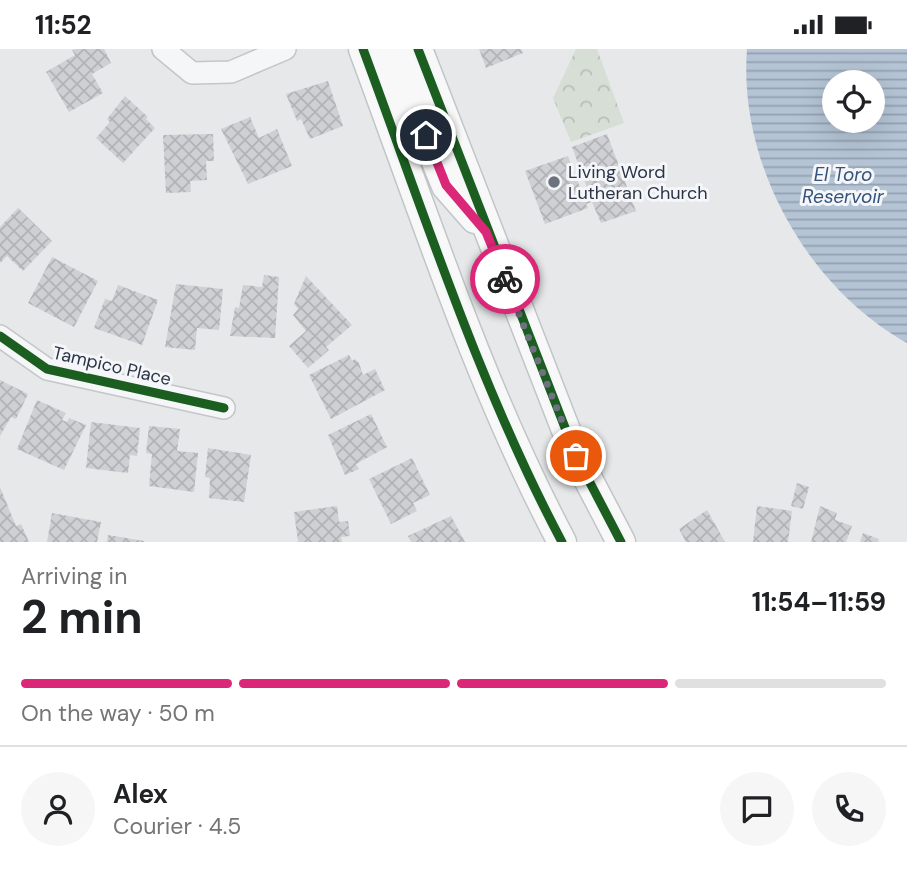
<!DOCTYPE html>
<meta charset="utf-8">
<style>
body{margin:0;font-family:"DM Sans",sans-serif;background:#f6f6f6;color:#202124;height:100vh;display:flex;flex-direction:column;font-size:26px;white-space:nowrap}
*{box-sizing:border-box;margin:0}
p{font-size:23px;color:#757577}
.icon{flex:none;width:38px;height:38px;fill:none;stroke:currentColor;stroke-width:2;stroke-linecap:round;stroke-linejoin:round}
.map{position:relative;height:493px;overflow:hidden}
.drawer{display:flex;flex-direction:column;background:#fff;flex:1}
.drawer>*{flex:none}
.buttons{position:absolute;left:822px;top:21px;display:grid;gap:14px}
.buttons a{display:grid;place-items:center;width:63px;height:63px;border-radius:50%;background:#fff;box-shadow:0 7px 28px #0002;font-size:35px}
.pin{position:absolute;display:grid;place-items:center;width:60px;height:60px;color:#fff;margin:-30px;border:4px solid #fff;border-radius:50%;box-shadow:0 2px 7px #0007}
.courier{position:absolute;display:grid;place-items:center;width:70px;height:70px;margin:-35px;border:5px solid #db2777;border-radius:50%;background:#fff;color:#222;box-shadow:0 2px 9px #0007}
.headline em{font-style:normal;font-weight:700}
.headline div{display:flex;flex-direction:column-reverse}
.headline{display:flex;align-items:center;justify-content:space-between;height:119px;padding:0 21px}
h1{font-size:46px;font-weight:700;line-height:52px}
.bar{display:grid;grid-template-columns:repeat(4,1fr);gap:10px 7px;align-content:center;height:84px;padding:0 21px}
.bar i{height:9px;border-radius:5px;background:#e0e0e0}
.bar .on{background:#db2777}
.bar p{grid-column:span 4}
.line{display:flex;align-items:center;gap:18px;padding:0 21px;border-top:2px solid #e0e0e0}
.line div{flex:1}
.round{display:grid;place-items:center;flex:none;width:74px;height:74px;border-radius:37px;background:#f6f6f6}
.status{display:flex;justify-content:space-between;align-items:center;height:49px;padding:0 35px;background:#fff;direction:ltr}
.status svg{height:19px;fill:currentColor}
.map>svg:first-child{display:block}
.park{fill:url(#park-crowns)}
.water{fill:url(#water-rules);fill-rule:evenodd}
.building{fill:url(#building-cross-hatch)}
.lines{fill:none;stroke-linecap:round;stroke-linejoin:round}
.minor-casing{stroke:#c4c6c8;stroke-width:24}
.major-casing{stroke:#c2c5c8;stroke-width:31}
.minor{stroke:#f5f6f7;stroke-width:21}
.major{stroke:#f8f8f8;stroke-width:28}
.cycleway-casing{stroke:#f4f6f9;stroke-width:13}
.cycleway{stroke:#1b5e20;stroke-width:9}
.done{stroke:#6c737f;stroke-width:7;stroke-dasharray:0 12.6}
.route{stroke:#db2777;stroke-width:9}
.poi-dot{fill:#6c737f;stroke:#f4f6f9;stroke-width:2.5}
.labels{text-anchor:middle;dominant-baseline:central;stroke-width:6;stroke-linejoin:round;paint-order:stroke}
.poi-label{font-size:18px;fill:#2b3445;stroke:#f4f6f9;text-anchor:start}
.street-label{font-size:18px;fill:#2b3445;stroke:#f4f6f9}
.water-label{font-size:19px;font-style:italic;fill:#34527a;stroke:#f4f6f9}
</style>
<div class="status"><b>11:52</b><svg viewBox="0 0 49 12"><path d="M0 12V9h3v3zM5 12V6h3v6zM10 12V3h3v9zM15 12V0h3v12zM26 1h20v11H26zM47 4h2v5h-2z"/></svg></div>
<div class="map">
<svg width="907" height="493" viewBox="0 0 907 493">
<defs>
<pattern id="park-crowns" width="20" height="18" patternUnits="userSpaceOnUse" patternTransform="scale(1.75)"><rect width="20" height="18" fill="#d6ded6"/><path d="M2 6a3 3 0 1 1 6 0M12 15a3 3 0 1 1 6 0" fill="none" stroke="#b8bfb9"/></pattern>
<pattern id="water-rules" width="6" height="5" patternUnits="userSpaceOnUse" patternTransform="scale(1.75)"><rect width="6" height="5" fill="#b4c4d5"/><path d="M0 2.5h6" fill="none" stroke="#93a0af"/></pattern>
<pattern id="building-cross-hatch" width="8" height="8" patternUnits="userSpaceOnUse" patternTransform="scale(1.75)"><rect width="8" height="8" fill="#ced0d3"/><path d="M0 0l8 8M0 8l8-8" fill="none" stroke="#b1b3b6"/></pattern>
</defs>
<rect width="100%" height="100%" fill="#e6e8ea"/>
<!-- park -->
<path class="park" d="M 576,0 L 597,0 L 624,74 L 571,93 L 553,49 Z"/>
<!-- water -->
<path class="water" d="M 747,0 L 907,0 L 907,294 C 807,238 738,115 747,0 ZM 835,33 L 873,33 L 873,72 L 835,72 Z"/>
<!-- building -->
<path class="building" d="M 75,0 L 104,0 L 111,14 L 92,25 L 103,44 L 69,63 L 46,23 L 75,6 L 72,1 Z
M 479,0 L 521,0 L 523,4 L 486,19 Z
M 328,32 L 343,77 L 310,90 L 301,70 L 297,72 L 286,45 Z
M 125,47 L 148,68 L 146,70 L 155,79 L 123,114 L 96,89 L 110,73 L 107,70 Z
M 250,68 L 259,89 L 277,80 L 292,117 L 248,135 L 221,80 Z
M 213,85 L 214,112 L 206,112 L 207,131 L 190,132 L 191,143 L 166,144 L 163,86 Z
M 607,85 L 636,162 L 601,174 L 592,153 L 586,155 L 588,159 L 545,175 L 525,122 L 568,107 L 583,146 L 589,144 L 572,98 Z
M 18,159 L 52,192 L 23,222 L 7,207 L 0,214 L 0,178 Z
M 52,208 L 98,232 L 74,278 L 28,254 Z
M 264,226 L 279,228 L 275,289 L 230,287 L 235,258 L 239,259 L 243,236 L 262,238 Z
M 306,227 L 352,276 L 326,298 L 329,301 L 308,319 L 289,297 L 306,282 L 293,266 L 298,260 L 294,255 Z
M 176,235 L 223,240 L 219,281 L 197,279 L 195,301 L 165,298 Z
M 118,236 L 158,251 L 142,296 L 94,279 L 105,250 L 112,252 Z
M 349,306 L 352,312 L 355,310 L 359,314 L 363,326 L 375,320 L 385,341 L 331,370 L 309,326 Z
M 0,331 L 28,345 L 16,370 L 11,368 L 0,387 Z
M 37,351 L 66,364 L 62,371 L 67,373 L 69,369 L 86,376 L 64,421 L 17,400 Z
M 371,365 L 387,398 L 356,415 L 359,420 L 345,426 L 328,386 Z
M 91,373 L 140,379 L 137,407 L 130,406 L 128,424 L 86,419 Z
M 149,377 L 180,380 L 177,402 L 198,404 L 194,443 L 149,437 L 152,405 L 146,404 Z
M 208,399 L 251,406 L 244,453 L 209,449 L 210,429 L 205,428 Z
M 412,409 L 430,446 L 413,454 L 417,462 L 391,475 L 369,430 Z
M 797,434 L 809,438 L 803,460 L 791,457 Z
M 0,438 L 16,477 L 21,475 L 29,493 L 0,493 Z
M 337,457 L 339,473 L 348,472 L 350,487 L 341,488 L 342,493 L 298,493 L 294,463 Z
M 757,457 L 792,462 L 788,493 L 753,493 Z
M 820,457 L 837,464 L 835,471 L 852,477 L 846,493 L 811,493 Z
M 707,461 L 725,493 L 686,493 L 679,480 Z
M 52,464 L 101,473 L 97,493 L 47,493 Z
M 451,467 L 465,493 L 411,493 L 408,487 Z
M 863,484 L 879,490 L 878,493 L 860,493 Z
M 108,486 L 144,492 L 144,493 L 107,493 Z"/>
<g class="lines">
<defs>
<path id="minor" d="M 163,0 L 192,24 L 231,23 L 285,0
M 0,287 L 47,320 L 224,359"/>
<path id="major" d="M 363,0 C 424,164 480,339 562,493
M 390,0 L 446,137 L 475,170
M 418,0 L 576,407 L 621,493"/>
</defs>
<!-- minor casing -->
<use href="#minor" class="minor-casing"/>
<!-- major casing -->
<use href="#major" class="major-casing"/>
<!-- minor -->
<use href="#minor" class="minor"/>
<!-- major -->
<use href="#major" class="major"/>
<defs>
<path id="cycleway" d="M 363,0 C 424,164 480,339 562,493
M 418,0 L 576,407 L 621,493
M 0,287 L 47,320 L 224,359"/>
</defs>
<!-- cycleway casing -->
<use href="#cycleway" class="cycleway-casing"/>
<!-- cycleway -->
<use href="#cycleway" class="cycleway"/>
</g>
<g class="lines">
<!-- done -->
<path class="done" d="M 505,230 L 576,407"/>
<!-- route -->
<path class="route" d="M 426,86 L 446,136 L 486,183 L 505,230"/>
</g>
<!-- markers -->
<circle class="poi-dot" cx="554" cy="133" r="7"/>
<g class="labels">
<!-- poi labels -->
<g class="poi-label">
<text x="568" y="123">Living Word<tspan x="568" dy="21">Lutheran Church</tspan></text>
</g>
<!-- street labels -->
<g class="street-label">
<text transform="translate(112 317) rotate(13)">Tampico Place</text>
</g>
<!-- water labels -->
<g class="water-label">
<text x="843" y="125">El Toro<tspan x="843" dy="22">Reservoir</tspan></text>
</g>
</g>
</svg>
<div class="buttons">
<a><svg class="icon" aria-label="locate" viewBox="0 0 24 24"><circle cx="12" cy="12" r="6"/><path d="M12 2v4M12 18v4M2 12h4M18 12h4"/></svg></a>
</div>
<div class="pin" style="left:576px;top:407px;background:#ea580c"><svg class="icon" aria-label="bag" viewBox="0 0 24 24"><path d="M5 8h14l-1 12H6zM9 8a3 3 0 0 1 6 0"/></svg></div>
<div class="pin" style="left:426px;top:86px;background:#1f2937"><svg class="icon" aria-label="home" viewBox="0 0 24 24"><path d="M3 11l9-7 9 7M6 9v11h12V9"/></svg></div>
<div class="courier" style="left:505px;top:230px"><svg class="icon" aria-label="bike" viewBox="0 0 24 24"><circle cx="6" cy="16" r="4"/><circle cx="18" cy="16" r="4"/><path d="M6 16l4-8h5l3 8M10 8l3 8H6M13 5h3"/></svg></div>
</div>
<section class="drawer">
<div class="headline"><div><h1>2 min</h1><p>Arriving in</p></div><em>11:54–11:59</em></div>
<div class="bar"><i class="on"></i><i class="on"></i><i class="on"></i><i></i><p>On the way · 50 m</p></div>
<div class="line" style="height:126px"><a class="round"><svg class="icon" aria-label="person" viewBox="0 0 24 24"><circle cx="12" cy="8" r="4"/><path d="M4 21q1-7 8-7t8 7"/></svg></a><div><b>Alex</b><p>Courier · 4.5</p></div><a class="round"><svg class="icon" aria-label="chat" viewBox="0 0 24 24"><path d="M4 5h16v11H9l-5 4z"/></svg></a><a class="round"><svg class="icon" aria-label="phone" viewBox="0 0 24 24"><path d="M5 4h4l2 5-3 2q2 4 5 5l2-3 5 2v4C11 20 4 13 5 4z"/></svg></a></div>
</section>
